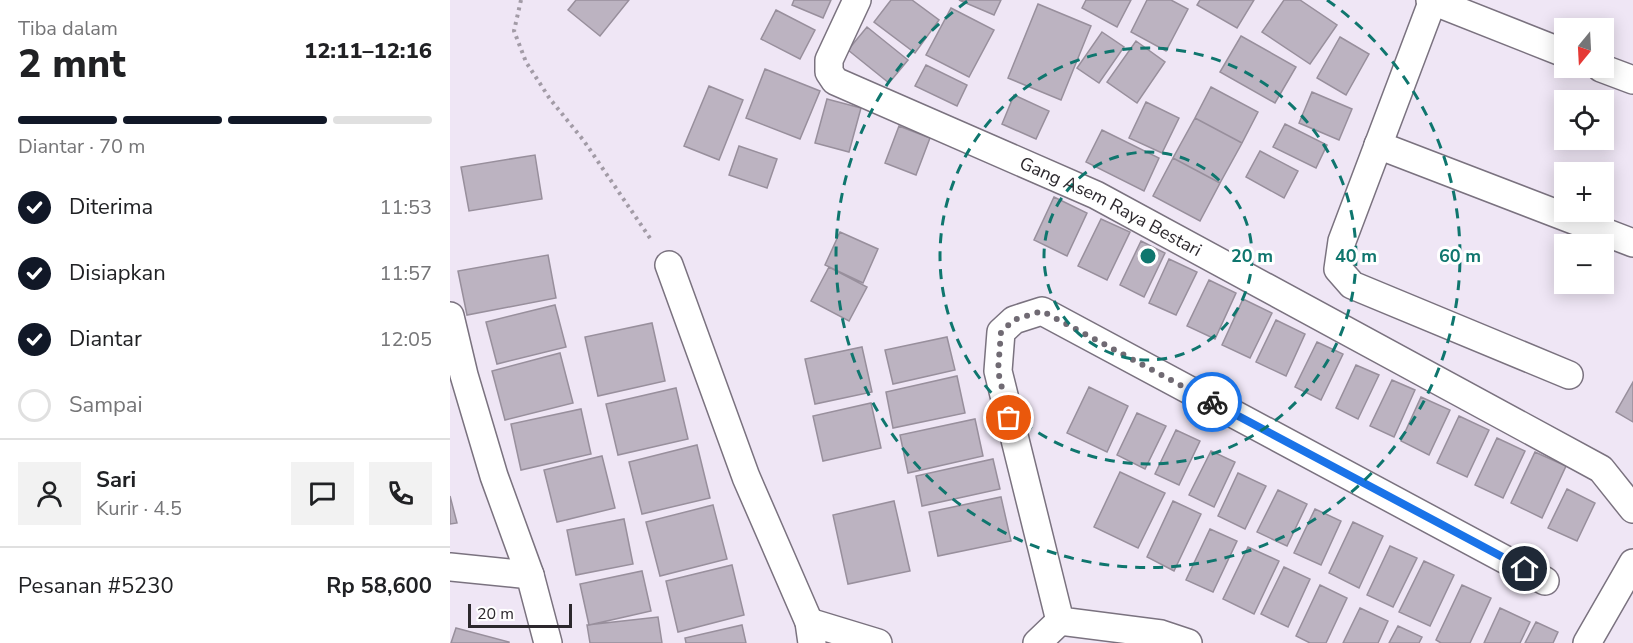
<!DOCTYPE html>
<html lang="id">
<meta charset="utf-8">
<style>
body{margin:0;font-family:"Nunito Sans",sans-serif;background:#f2f2f2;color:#202124;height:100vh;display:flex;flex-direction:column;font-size:22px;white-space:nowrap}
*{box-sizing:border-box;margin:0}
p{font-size:20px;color:#757577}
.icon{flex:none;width:33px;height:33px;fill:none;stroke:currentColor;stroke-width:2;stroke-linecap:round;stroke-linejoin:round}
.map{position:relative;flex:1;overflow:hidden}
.panel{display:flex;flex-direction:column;background:#fff;width:450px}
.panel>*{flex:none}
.needle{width:39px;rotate:198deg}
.buttons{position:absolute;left:1104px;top:18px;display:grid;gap:12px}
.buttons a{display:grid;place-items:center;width:60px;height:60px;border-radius:0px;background:#fff;box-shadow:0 3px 15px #0003;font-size:30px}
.scale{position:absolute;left:18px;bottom:15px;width:104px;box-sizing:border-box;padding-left:6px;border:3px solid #2c282d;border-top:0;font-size:16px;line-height:21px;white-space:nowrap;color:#2c282d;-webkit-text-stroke:4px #fff;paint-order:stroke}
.pin{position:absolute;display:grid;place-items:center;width:51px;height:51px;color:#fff;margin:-26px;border:3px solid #fff;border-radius:50%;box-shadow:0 2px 6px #0007}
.courier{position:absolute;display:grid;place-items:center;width:60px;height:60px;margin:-30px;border:4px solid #1a73e8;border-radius:50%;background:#fff;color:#222;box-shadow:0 2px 8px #0007}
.summary em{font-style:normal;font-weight:800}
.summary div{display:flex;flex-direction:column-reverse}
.summary{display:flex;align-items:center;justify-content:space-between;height:102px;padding:0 18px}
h1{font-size:39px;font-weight:800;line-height:45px}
.bar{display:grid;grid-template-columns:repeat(4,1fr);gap:9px 6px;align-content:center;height:72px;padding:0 18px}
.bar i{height:8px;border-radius:4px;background:#e0e0e0}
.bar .on{background:#111827}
.bar p{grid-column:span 4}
.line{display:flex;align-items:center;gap:15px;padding:0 18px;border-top:2px solid #e0e0e0}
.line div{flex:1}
.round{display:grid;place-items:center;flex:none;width:63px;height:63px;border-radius:0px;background:#f2f2f2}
ol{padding:0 18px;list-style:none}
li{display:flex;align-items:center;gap:18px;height:66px}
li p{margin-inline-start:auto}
li .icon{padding:6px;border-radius:50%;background:#111827;color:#fff;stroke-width:4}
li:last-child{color:#757577}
li i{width:33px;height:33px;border:3px solid #e0e0e0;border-radius:50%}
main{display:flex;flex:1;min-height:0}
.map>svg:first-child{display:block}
.building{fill:#bcb3c1;stroke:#988f9c;stroke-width:1.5}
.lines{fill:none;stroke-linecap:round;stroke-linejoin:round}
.street-casing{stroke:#7a727f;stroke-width:30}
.path{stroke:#a29ba6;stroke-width:4;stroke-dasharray:3 4.5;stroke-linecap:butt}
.street{stroke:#fff;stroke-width:27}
.done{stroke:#706a73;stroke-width:6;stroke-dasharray:0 10.8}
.route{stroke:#1a73e8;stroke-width:8}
.ring{fill:none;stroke:#0f766e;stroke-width:3;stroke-dasharray:10 8}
.labels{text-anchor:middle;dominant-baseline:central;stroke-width:6;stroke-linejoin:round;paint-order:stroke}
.street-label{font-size:18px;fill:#2c282d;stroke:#fff}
.centre{fill:#0f766e;stroke:#fff;stroke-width:3}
.ring-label{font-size:18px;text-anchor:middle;font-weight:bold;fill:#0f766e;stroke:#fff;stroke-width:6;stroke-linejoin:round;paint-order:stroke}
</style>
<main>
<section class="panel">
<div class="summary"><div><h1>2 mnt</h1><p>Tiba dalam</p></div><em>12:11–12:16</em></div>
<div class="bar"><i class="on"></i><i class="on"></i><i class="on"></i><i></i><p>Diantar · 70 m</p></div>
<ol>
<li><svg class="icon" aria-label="check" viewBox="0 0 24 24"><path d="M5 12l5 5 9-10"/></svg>Diterima<p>11:53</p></li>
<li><svg class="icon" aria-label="check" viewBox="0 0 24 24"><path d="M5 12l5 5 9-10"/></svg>Disiapkan<p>11:57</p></li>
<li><svg class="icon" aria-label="check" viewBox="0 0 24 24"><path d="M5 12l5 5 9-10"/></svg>Diantar<p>12:05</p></li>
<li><i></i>Sampai</li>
</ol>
<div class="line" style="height:108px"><a class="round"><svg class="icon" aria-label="person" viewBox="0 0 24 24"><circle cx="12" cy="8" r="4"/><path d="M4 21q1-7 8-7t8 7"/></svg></a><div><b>Sari</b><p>Kurir · 4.5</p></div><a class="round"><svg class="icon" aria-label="chat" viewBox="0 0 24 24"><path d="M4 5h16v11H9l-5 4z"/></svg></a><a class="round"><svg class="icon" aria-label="phone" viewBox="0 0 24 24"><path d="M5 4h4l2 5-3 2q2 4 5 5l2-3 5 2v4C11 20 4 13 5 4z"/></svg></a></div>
<div class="line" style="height:78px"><div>Pesanan #5230</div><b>Rp 58,600</b></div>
</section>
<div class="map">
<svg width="1183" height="643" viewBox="0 0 1183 643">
<rect width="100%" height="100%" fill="#efe6f5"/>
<!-- building -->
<path class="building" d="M 126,0 L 179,0 L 150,36 L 118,10 Z
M 344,0 L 381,0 L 373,18 L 342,5 Z
M 441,0 L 462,0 L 489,20 L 465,53 L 424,22 Z
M 509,0 L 551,0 L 544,15 Z
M 636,0 L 681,0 L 667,27 L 632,8 Z
M 697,0 L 721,0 L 738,9 L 716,51 L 681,32 Z
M 750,0 L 804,0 L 787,28 L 747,5 Z
M 834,0 L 850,0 L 887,25 L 860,64 L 812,32 Z
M 588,4 L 641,26 L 611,100 L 558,78 Z
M 501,8 L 544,30 L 519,77 L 476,55 Z
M 326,10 L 365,30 L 350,59 L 311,39 Z
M 417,27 L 458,60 L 439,83 L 398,50 Z
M 652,32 L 674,47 L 649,83 L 627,68 Z
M 791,36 L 846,67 L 825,103 L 770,72 Z
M 890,37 L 919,54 L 896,95 L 867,78 Z
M 686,41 L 715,62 L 687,103 L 657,82 Z
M 476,65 L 517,85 L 507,106 L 465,86 Z
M 315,69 L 370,91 L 350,139 L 296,118 Z
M 259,86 L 293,100 L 269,160 L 234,146 Z
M 761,87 L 808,112 L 792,143 L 745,118 Z
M 862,92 L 902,109 L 889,140 L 849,123 Z
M 564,95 L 599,111 L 586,139 L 552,124 Z
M 377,99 L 411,108 L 399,152 L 365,143 Z
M 696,102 L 729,118 L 712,153 L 679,138 Z
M 745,118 L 792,143 L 770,183 L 723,158 Z
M 835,124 L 877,145 L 866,168 L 823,147 Z
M 449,126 L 480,138 L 466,175 L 435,163 Z
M 652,130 L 709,158 L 694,191 L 636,162 Z
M 289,146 L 327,159 L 317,188 L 279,175 Z
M 810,151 L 848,171 L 834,198 L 796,177 Z
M 85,155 L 92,199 L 19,211 L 11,167 Z
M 723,158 L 770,183 L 750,221 L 703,196 Z
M 604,197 L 637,213 L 617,256 L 584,240 Z
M 651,219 L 680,232 L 657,280 L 628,266 Z
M 390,232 L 428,249 L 413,283 L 375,265 Z
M 691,241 L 715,253 L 694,297 L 670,285 Z
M 98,255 L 106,298 L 17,315 L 8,271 Z
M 719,259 L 747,272 L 726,315 L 699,303 Z
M 379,267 L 417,287 L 399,321 L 361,301 Z
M 759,280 L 786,293 L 765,339 L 737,326 Z
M 793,299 L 822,313 L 800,358 L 772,345 Z
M 105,305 L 116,347 L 47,364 L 36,322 Z
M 826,320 L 855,334 L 836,376 L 806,362 Z
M 202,323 L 215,381 L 148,396 L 135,337 Z
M 497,337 L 505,370 L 443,384 L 435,350 Z
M 867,342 L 893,354 L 871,400 L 845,387 Z
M 412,347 L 422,392 L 365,404 L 355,359 Z
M 110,353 L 123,403 L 55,420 L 42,371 Z
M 906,365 L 929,375 L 908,419 L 886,408 Z
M 507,376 L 515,413 L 443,428 L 436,392 Z
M 942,380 L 965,390 L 944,437 L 920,426 Z
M 1183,382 L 1183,422 L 1166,412 Z
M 639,387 L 678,406 L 657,452 L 617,433 Z
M 226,388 L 238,439 L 168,455 L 156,404 Z
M 971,397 L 1000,410 L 979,455 L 951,441 Z
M 421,403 L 431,448 L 373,461 L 363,416 Z
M 131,409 L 141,454 L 71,470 L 61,424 Z
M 687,413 L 716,426 L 695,469 L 667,455 Z
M 1009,416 L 1039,430 L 1017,477 L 987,463 Z
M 525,419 L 533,456 L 458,473 L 450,435 Z
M 726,430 L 750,441 L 729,485 L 705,474 Z
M 1047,438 L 1075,451 L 1053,498 L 1025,485 Z
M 247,445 L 260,498 L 192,514 L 179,462 Z
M 761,451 L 785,462 L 764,507 L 739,495 Z
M 1085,452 L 1116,466 L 1092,518 L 1061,503 Z
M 152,456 L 165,508 L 107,522 L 94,470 Z
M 543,459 L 550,489 L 472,506 L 466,476 Z
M 670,472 L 715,493 L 688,548 L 644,527 Z
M 788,473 L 816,486 L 795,529 L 768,516 Z
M 1117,489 L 1145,503 L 1127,541 L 1098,528 Z
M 828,490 L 857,504 L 837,546 L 807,532 Z
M 0,496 L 7,523 L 0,524 Z
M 551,497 L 561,541 L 488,556 L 479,512 Z
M 444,501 L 460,571 L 398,584 L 383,515 Z
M 723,501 L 751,514 L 724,571 L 697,557 Z
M 263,505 L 277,559 L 210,576 L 196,522 Z
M 865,509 L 891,521 L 871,565 L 844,553 Z
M 174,519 L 183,564 L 126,575 L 117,530 Z
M 903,522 L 933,536 L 909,588 L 879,573 Z
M 760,529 L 787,541 L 763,592 L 736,580 Z
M 940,546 L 967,558 L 943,607 L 917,595 Z
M 798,547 L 829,561 L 804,614 L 773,599 Z
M 974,561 L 1004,575 L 980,626 L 949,612 Z
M 282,565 L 294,615 L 228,632 L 216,581 Z
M 834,567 L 860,579 L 838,627 L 811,614 Z
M 192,571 L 201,611 L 139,625 L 130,584 Z
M 870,585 L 897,598 L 876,643 L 860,643 L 846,636 Z
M 1012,585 L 1041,598 L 1020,643 L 991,643 L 986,640 Z
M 910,608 L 938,621 L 928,643 L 893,643 Z
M 1050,608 L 1080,622 L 1070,643 L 1034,643 Z
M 208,617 L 212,643 L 140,643 L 137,625 Z
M 1086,622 L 1108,632 L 1103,643 L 1075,643 Z
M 292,625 L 296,643 L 236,643 L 235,638 Z
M 948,626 L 972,637 L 969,643 L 939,643 Z
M 6,628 L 59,642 L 59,643 L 1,643 Z"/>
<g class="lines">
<defs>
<g id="street">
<path id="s1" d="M 407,0 L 379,60 L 379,72 L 385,81 L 646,195 L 1151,469 L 1183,509"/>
<path d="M 980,0 L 1114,53"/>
<path d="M 983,0 L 892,241 L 888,269 L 902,285 L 1119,375"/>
<path d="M 1151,68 L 1183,80"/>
<path d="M 928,145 L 1183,243"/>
<path d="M 219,265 L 296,477 L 359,622 L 362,643"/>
<path d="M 0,316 L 14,375 L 44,476 L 80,575"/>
<path d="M 0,567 L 80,575 L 98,643"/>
<path d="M 359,622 L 428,643"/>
<path d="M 587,643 L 610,621"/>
<path d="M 738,643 L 711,634 L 610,621 L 548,371 L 551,332 L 564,320 L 592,311 L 1095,581"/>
<path d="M 1137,643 L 1183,563"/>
</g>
</defs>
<!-- street casing -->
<use href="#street" class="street-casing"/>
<!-- path -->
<path class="path" d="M 71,0 L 64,31 L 76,62 L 100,99 L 134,141 L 202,241"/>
<!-- street -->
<use href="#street" class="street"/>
</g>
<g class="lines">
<!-- done -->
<path class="done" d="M 559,418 L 548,371 L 551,332 L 564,320 L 592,311 L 762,402"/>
<!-- route -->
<path class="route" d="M 762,402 L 1075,569"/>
</g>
<!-- distance rings -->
<g class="ring">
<circle cx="698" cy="256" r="104"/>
<circle cx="698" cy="256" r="208"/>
<path d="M877 0A312 312 0 1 1 519 0"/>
</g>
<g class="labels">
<!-- street labels -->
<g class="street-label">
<text stroke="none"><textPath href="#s1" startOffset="392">Gang Asem Raya Bestari</textPath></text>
</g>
</g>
<circle cx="698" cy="256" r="9" class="centre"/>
<g class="ring-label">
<text x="802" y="262">20 m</text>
<text x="906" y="262">40 m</text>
<text x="1010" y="262">60 m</text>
</g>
</svg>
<div class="buttons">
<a><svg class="needle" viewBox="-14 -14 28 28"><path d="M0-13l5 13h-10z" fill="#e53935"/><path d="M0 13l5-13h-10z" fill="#757577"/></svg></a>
<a><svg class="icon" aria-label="locate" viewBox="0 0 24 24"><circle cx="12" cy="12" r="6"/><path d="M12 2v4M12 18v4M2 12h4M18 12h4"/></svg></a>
<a>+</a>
<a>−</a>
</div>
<div class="scale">20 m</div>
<div class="pin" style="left:559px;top:418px;background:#ea580c"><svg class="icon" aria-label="bag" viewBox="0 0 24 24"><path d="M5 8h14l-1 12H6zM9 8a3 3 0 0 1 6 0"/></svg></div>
<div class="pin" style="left:1075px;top:569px;background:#1f2937"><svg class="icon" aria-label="home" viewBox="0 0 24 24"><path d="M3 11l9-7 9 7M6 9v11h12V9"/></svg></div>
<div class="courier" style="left:762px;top:402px"><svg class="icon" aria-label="bike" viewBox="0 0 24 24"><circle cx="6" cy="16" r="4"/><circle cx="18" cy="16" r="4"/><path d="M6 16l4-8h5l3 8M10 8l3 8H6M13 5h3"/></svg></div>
</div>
</main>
